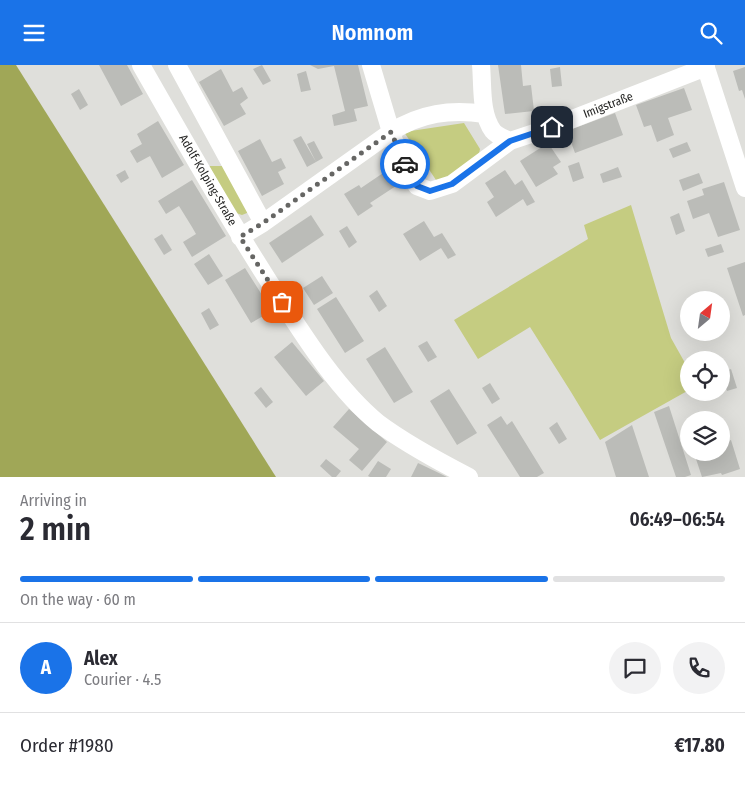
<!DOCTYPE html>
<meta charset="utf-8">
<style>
body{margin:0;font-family:"Fira Sans Condensed",sans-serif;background:#f2f2f3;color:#2b2b33;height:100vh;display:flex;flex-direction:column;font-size:19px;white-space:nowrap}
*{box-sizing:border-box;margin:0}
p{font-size:16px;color:#7c7c81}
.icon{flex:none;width:28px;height:28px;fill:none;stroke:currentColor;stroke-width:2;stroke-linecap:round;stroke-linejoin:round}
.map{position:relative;height:412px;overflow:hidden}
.drawer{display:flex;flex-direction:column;background:#fff;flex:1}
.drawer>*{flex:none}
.needle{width:32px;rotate:29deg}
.tools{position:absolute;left:680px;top:226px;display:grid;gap:10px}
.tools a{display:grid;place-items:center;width:50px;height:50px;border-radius:50%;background:#fff;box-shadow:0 5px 20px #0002;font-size:25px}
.pin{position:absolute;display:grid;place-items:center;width:42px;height:42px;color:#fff;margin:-21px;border-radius:10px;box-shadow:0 2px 8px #0006}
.courier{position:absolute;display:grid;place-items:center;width:50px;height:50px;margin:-25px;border:4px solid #1a73e8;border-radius:50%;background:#fff;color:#222;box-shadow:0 1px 6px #0007}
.overview em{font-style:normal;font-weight:600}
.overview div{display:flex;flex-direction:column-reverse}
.overview{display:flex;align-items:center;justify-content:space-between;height:85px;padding:0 20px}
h1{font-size:32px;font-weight:600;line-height:38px}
.bar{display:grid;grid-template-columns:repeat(4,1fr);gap:8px 5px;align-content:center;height:60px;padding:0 20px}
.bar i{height:6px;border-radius:4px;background:#e1e1e2}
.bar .active{background:#1a73e8}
.bar p{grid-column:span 4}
.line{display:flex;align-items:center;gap:12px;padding:0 20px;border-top:1px solid #e1e1e2}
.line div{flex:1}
.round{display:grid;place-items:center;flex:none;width:52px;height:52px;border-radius:26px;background:#f2f2f3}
header{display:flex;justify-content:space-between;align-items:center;height:65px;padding:0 20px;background:#1a73e8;color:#fff;font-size:22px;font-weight:600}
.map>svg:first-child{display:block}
.green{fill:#c5cc81}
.forest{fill:#a0a757}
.building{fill:#bbbcb8}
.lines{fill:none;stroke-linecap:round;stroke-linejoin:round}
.minor{stroke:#fff;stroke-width:18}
.done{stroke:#666664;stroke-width:5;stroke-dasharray:0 9}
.route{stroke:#1a73e8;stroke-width:6}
.labels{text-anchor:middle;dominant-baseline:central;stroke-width:4.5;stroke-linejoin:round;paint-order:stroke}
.street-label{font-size:12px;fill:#252524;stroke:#fffffe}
</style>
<header><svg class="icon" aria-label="menu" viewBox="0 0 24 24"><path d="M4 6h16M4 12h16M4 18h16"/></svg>Nomnom<svg class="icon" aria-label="search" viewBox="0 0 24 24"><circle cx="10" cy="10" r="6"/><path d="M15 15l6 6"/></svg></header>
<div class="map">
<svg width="745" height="412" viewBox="0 0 745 412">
<rect width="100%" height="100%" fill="#dfdfdb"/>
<!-- green -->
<path class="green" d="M 464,58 L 480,84 L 478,93 L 438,118 L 404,67 Z
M 209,101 L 227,101 L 249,143 L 247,148 L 242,150 L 236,148 Z
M 631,140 L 671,273 L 689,305 L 689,325 L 600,375 L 571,327 L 530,262 L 478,294 L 454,255 L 588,174 L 584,160 Z"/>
<!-- forest -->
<path class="forest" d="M 0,0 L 16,0 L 276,412 L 0,412 Z"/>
<!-- building -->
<path class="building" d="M 99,0 L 127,0 L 143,29 L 121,41 Z
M 262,0 L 271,16 L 263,20 L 253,4 Z
M 310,0 L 358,0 L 368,41 L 354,44 L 357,56 L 334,61 L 332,50 L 345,46 L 334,1 L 318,4 Z
M 498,0 L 521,0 L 523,21 L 531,20 L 534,46 L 505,49 Z
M 560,2 L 562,21 L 552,22 L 550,4 Z
M 745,2 L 745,34 L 742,25 L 739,26 L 733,6 Z
M 221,4 L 233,27 L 242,22 L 248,33 L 240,39 L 246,49 L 224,61 L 199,17 Z
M 306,6 L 311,25 L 301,27 L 297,9 Z
M 684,23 L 692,45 L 668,53 L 674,70 L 657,77 L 651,60 L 644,62 L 636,40 Z
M 79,24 L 88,40 L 80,45 L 71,29 Z
M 615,48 L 623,70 L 575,88 L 567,66 Z
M 158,56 L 184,100 L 162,113 L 150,91 L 137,98 L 130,86 L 142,79 L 137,69 Z
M 301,71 L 316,97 L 307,102 L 293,75 Z
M 260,74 L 272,97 L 281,93 L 286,103 L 278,107 L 284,119 L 262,131 L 238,86 Z
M 314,76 L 323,93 L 316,97 L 307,79 Z
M 687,77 L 691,86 L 673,93 L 669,84 Z
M 548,78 L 561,97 L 553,102 L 558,109 L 536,122 L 520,96 Z
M 579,97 L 584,113 L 573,117 L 568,101 Z
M 618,102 L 622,112 L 603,118 L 600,109 Z
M 389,104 L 399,119 L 370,138 L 373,141 L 358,151 L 344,129 L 359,120 L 361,123 Z
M 125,105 L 129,113 L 121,118 L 116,110 Z
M 505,105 L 515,120 L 522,115 L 535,137 L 527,141 L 523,134 L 496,152 L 487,137 L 494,132 L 485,118 Z
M 699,108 L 703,118 L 683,126 L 679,115 Z
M 192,115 L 226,171 L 192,192 L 183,177 L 196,169 L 192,162 L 179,141 L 166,149 L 158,136 Z
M 724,117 L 740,165 L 718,172 L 709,148 L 693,154 L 687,136 L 704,130 L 702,124 Z
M 679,148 L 685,166 L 676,170 L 670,152 Z
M 311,150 L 324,170 L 282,198 L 269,178 Z
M 424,156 L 434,172 L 442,168 L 456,190 L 448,194 L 441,183 L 420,196 L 403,169 Z
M 347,161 L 357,177 L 349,183 L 339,166 Z
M 162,169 L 172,185 L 164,190 L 154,174 Z
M 721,179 L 724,187 L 708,192 L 705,184 Z
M 209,189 L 223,211 L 208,220 L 194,199 Z
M 745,197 L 745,250 L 743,251 L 727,203 Z
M 245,203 L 272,246 L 251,258 L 225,215 Z
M 322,211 L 333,228 L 314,240 L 303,223 Z
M 377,225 L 387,241 L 379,247 L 369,231 Z
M 705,227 L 708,235 L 698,235 L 696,230 Z
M 336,232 L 364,276 L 345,288 L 317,244 Z
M 209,243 L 219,260 L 210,265 L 201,248 Z
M 427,276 L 437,292 L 428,297 L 418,281 Z
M 292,277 L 324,316 L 306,331 L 274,292 Z
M 385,282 L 413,327 L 394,338 L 366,294 Z
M 731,304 L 737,323 L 727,326 L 721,308 Z
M 490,318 L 500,334 L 492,339 L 482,323 Z
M 261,322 L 273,337 L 266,343 L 254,328 Z
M 449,324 L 477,368 L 457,380 L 430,336 Z
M 669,341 L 691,410 L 685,412 L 676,412 L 654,347 Z
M 349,344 L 387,377 L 362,406 L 349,395 L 359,384 L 333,362 Z
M 501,351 L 507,360 L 512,356 L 544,408 L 537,412 L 520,412 L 487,360 Z
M 557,357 L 567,374 L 559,379 L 549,363 Z
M 632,360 L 649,412 L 616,412 L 605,377 Z
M 731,375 L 740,404 L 722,410 L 721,408 L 702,412 L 694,388 L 721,388 L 721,378 Z
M 326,394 L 341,406 L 336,412 L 332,412 L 320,401 Z
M 378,396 L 391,404 L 386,412 L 370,412 L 368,411 Z
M 418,398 L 441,409 L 447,412 L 411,412 Z"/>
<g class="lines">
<!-- minor -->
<path class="minor" d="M 141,0 C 186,79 231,158 280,234 C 307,276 339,326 378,358 C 406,379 438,396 469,412
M 177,0 L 263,158
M 371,0 L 391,67 C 421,48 450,44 485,49
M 481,0 C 483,21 480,48 493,66 C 497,71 504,73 510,76
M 705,0 L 745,123
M 240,172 L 263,158 L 391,67 L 398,87 L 417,121 L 430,126 L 452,119 L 510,76 L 552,62 L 706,2"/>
</g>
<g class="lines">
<!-- done -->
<path class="done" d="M 282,237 L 240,172 L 263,158 L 391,67 L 405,99"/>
<!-- route -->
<path class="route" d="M 405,99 L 417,121 L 430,126 L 452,119 L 510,76 L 552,62"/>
</g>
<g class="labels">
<!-- street labels -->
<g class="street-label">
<text transform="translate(608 40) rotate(-21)">Imigstraße</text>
<text transform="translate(208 115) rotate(60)">Adolf-Kolping-Straße</text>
</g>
</g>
</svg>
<div class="tools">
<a><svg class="needle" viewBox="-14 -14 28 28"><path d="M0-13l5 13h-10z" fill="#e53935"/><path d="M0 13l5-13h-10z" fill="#7c7c81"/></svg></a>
<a><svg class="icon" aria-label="locate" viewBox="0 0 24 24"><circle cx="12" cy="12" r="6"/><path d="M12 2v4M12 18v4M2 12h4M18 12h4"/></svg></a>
<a><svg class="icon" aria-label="layers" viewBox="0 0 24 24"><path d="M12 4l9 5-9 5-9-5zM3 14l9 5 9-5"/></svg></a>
</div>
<div class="pin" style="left:282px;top:237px;background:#ea580c"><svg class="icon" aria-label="bag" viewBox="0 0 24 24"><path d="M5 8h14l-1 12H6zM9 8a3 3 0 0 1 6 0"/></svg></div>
<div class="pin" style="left:552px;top:62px;background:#1f2937"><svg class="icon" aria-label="home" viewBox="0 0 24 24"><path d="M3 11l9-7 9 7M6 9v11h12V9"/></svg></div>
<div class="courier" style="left:405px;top:99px"><svg class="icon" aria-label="car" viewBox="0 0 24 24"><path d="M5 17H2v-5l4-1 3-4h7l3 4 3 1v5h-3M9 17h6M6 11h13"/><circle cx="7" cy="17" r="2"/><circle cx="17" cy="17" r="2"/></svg></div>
</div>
<section class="drawer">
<div class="overview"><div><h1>2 min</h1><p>Arriving in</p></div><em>06:49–06:54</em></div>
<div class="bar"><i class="active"></i><i class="active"></i><i class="active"></i><i></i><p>On the way · 60 m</p></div>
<div class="line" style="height:90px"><b class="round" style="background:#1a73e8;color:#fff">A</b><div><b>Alex</b><p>Courier · 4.5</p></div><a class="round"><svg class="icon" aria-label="chat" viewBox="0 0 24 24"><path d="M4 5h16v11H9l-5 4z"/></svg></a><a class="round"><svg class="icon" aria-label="phone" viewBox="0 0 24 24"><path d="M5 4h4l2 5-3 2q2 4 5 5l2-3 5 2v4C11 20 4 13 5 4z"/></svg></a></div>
<div class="line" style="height:65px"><div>Order #1980</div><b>€17.80</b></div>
</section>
